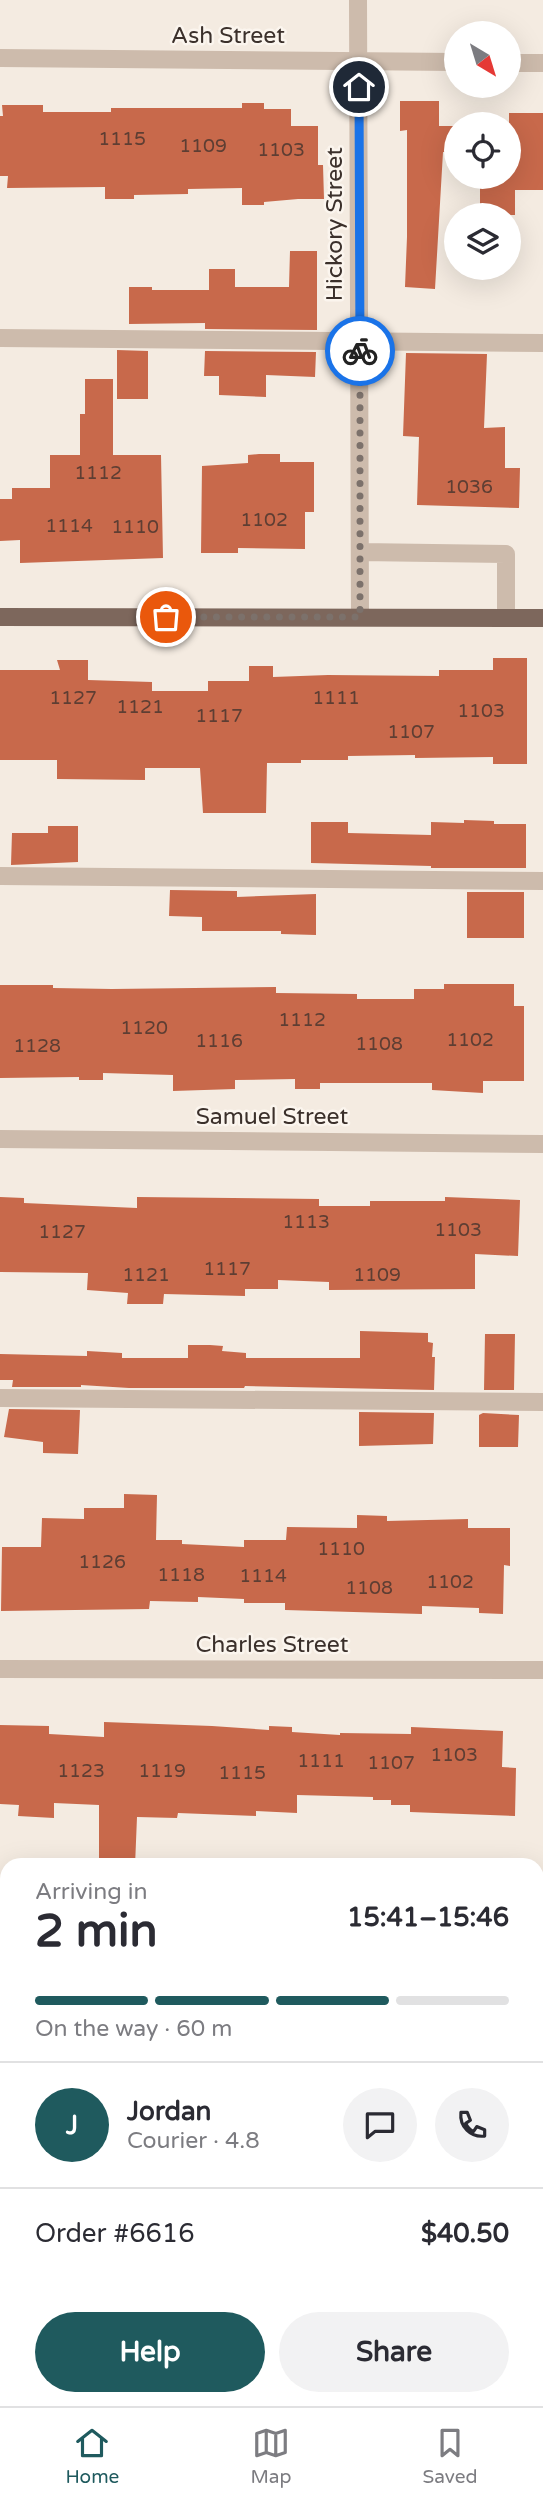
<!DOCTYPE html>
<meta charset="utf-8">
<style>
body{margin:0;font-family:"Varela Round",sans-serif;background:#f2f2f3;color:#2b2b33;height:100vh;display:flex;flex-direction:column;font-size:26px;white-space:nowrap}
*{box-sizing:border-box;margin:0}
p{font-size:23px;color:#7c7c81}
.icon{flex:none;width:38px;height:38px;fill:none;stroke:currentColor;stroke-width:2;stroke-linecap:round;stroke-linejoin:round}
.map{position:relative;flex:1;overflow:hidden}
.sheet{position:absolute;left:0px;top:1858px;width:544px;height:548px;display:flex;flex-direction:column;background:#fff;border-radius:21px 21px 0 0;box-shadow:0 7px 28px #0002}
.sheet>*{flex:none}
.needle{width:46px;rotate:142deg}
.tools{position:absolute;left:444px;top:21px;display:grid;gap:14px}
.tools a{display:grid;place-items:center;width:77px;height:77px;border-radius:50%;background:#fff;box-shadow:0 7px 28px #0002;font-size:35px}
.pin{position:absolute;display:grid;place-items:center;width:60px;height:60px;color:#fff;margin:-30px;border:4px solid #fff;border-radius:50%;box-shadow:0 2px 7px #0007}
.courier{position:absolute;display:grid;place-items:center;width:70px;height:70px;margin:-35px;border:5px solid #1a73e8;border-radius:50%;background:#fff;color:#222;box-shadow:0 2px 9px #0007}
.overview em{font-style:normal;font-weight:700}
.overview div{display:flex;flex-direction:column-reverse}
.overview{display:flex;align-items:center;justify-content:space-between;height:119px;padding:0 35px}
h1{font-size:46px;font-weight:700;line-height:52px}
.bar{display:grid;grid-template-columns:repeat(4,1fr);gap:10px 7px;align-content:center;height:84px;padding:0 35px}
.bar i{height:9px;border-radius:5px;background:#e1e1e2}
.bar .current{background:#1f5a5e}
.bar p{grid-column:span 4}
.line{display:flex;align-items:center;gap:18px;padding:0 35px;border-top:2px solid #e1e1e2}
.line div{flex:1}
.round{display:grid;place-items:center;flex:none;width:74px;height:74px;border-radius:37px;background:#f2f2f3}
.button{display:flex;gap:14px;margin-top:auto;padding:14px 35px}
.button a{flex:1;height:80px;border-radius:42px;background:#1f5a5e;color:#fff;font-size:28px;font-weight:700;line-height:80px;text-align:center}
.button a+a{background:#f2f2f3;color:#2b2b33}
.tab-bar{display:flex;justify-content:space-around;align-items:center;height:98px;border-top:2px solid #e1e1e2;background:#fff;font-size:19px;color:#7c7c81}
.tab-bar a{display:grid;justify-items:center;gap:4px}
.tab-bar .current{color:#1f5a5e}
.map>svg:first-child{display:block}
.building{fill:#c8694b}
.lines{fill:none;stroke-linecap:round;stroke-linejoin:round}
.minor{stroke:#cdbbac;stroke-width:18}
.major{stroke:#7d675c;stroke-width:18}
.done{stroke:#7c716b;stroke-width:7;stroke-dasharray:0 12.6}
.route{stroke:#1a73e8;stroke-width:9}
.labels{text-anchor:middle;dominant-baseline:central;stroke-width:5;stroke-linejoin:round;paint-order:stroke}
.number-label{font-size:19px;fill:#5e3e33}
.street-label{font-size:23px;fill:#3b302b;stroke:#fbf5ee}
</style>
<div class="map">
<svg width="543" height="2406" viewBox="0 0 543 2406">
<rect width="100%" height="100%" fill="#f4ebe1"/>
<!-- building -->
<path class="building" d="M 400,101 L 439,101 L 439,126 L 457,126 L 457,153 L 443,152 L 435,289 L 405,287 L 407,237 L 407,130 L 400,131 Z
M 242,103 L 264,103 L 264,109 L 291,109 L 291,126 L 318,126 L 318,165 L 323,165 L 324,199 L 298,199 L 264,202 L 264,205 L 242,205 L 242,188 L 188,189 L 188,194 L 134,195 L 134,199 L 105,199 L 105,187 L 7,188 L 8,176 L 0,176 L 0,116 L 3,116 L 2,105 L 43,105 L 43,112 L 111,112 L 111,108 L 242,108 Z
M 509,113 L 543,113 L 543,190 L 515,190 L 515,215 L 480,215 L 480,177 L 509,177 Z
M 290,251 L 317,251 L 317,330 L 205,329 L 205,323 L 129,324 L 129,287 L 152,287 L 152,290 L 209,290 L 209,269 L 235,269 L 235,287 L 289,287 Z
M 117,350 L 148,351 L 148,399 L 117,399 Z
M 205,351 L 316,352 L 315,377 L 266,375 L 266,397 L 219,395 L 219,376 L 204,376 Z
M 406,353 L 487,354 L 484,428 L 505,427 L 505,468 L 520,468 L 519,508 L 417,505 L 419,437 L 403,436 Z
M 85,379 L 113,379 L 113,455 L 161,455 L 163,558 L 20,563 L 20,540 L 0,541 L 0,499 L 12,499 L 12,488 L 50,488 L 50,455 L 80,455 L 80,414 L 85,414 Z
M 259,454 L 280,454 L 280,462 L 314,462 L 314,512 L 305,512 L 305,549 L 238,548 L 238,553 L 201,553 L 202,466 L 248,463 L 248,455 Z
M 493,658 L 527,658 L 527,764 L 493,764 L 493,757 L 415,758 L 415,755 L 348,756 L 348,760 L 301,760 L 301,763 L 267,763 L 266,813 L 203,813 L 200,768 L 145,768 L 145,780 L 57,779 L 57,760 L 0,760 L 0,670 L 60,670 L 57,660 L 88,660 L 88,680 L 152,682 L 152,691 L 208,691 L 208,681 L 249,681 L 249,666 L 273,666 L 273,677 L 328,675 L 439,676 L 439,670 L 493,670 Z
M 464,820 L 494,821 L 494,824 L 526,824 L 526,868 L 431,868 L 431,866 L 311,863 L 311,822 L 348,822 L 348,833 L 431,835 L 431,822 L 464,823 Z
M 48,826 L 78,826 L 78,862 L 11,865 L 12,833 L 48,833 Z
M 170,890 L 237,891 L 237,897 L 316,894 L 316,935 L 281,934 L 281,931 L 202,931 L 202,917 L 169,916 Z
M 467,892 L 524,892 L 524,938 L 467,938 Z
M 444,984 L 514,984 L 514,1006 L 524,1006 L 524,1081 L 483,1081 L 483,1093 L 432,1090 L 432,1083 L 320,1083 L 320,1089 L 295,1089 L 295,1079 L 235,1080 L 235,1089 L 173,1091 L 173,1075 L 103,1073 L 103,1080 L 79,1080 L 79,1077 L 0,1078 L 0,985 L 53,985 L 53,988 L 112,989 L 276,987 L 276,993 L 357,994 L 357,999 L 414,999 L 414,989 L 444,989 Z
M 0,1197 L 24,1198 L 24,1203 L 137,1208 L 137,1197 L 319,1199 L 319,1206 L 370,1206 L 370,1201 L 445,1201 L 445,1197 L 520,1200 L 518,1256 L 475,1254 L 475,1289 L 329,1290 L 329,1282 L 278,1280 L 278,1289 L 245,1289 L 245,1296 L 164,1294 L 163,1304 L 127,1304 L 128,1293 L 87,1290 L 88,1273 L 0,1272 Z
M 360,1331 L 428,1333 L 428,1342 L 433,1343 L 432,1357 L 435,1357 L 434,1390 L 245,1386 L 244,1388 L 129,1388 L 81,1385 L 81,1387 L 12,1387 L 13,1380 L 0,1380 L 0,1354 L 87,1356 L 87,1351 L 122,1353 L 122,1358 L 188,1358 L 188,1345 L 210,1345 L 223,1346 L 222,1351 L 246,1353 L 246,1358 L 360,1358 Z
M 485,1334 L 515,1334 L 514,1390 L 484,1390 Z
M 9,1409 L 80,1410 L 78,1454 L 43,1453 L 43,1442 L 4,1437 Z
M 359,1412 L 434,1413 L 433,1444 L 359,1446 Z
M 483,1413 L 519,1415 L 518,1447 L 479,1447 L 479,1415 Z
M 124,1494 L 157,1495 L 156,1540 L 182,1540 L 182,1544 L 244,1547 L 244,1540 L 286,1540 L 287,1527 L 357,1528 L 357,1515 L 387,1516 L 387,1521 L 468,1519 L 468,1528 L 510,1528 L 510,1566 L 504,1565 L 503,1614 L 479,1613 L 479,1608 L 422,1606 L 422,1614 L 285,1610 L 285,1603 L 244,1603 L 244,1599 L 198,1597 L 198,1602 L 150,1601 L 149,1609 L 1,1611 L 2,1547 L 41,1547 L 42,1518 L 84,1519 L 84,1508 L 124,1508 Z
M 104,1722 L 212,1726 L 269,1730 L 269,1726 L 292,1727 L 292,1732 L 340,1735 L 340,1733 L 411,1734 L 411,1727 L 503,1731 L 502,1767 L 516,1768 L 515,1816 L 410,1812 L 410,1805 L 391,1805 L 391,1800 L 373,1800 L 373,1797 L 297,1795 L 297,1813 L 256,1811 L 256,1816 L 178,1813 L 177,1818 L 137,1817 L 135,1866 L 99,1866 L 99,1805 L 54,1803 L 54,1818 L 18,1816 L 19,1805 L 0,1804 L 0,1725 L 49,1726 L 49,1734 L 104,1737 Z"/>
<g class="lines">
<!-- minor -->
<path class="minor" d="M 358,0 L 360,616
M 0,58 L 457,62
M 509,63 L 543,63
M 0,338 L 543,343
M 360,552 L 506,554 L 506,618
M 0,876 L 543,881
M 0,1139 L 543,1144
M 0,1398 L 543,1402
M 0,1669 L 543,1670
M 0,1920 L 7,1921
M 537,1926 L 543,1926
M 0,2181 L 7,2181
M 537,2188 L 543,2189
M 537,2246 L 543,2236
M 35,2406 L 37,2399
M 348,2406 L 353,2399"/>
<!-- major -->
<path class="major" d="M 0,617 L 543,618"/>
</g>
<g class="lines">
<!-- done -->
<path class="done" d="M 166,617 L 360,617 L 360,351"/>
<!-- route -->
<path class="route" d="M 359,87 L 360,351"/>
</g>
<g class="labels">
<!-- number labels -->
<g class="number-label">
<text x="122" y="139">1115</text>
<text x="203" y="146">1109</text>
<text x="281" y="150">1103</text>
<text x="98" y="473">1112</text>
<text x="469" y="487">1036</text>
<text x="264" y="520">1102</text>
<text x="69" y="526">1114</text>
<text x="135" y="527">1110</text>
<text x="73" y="698">1127</text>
<text x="336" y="698">1111</text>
<text x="140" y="707">1121</text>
<text x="481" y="711">1103</text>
<text x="219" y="716">1117</text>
<text x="411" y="732">1107</text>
<text x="302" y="1020">1112</text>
<text x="144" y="1028">1120</text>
<text x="470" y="1040">1102</text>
<text x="219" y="1041">1116</text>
<text x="379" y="1044">1108</text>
<text x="37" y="1046">1128</text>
<text x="306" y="1222">1113</text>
<text x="458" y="1230">1103</text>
<text x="62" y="1232">1127</text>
<text x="227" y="1269">1117</text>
<text x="146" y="1275">1121</text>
<text x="377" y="1275">1109</text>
<text x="341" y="1549">1110</text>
<text x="102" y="1562">1126</text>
<text x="181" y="1575">1118</text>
<text x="263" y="1576">1114</text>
<text x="450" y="1582">1102</text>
<text x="369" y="1588">1108</text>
<text x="454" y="1755">1103</text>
<text x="321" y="1761">1111</text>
<text x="391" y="1763">1107</text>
<text x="81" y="1771">1123</text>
<text x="162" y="1771">1119</text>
<text x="242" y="1773">1115</text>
</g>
<!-- street labels -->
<g class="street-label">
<text x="228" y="36">Ash Street</text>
<text transform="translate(335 224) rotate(-90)">Hickory Street</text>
<text x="272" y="1117">Samuel Street</text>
<text x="272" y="1645">Charles Street</text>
</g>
</g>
</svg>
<div class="tools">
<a><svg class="needle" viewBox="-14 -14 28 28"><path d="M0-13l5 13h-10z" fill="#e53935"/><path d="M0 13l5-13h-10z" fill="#7c7c81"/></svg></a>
<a><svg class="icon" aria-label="locate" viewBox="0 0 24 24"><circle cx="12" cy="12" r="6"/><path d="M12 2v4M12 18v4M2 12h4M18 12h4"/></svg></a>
<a><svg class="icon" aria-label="layers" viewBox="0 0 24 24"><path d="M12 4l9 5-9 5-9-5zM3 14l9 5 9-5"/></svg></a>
</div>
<div class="pin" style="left:166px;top:617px;background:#ea580c"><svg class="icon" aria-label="bag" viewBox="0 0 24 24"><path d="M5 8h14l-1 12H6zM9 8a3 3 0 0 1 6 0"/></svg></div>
<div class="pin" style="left:359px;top:87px;background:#1f2937"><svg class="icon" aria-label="home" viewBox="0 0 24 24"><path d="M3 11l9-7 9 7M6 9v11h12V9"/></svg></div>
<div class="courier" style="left:360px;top:351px"><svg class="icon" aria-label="bike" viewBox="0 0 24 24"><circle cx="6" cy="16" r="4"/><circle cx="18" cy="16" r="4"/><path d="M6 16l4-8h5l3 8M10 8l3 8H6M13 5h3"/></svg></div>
<section class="sheet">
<div class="overview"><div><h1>2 min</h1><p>Arriving in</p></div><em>15:41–15:46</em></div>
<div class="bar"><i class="current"></i><i class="current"></i><i class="current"></i><i></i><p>On the way · 60 m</p></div>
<div class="line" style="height:126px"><b class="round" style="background:#1f5a5e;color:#fff">J</b><div><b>Jordan</b><p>Courier · 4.8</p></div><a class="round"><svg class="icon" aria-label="chat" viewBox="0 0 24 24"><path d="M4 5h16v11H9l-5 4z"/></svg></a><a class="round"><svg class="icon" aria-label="phone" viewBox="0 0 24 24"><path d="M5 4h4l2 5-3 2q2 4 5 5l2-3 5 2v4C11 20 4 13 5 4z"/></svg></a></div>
<div class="line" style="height:91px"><div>Order #6616</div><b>$40.50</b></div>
<div class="button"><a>Help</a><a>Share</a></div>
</section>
</div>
<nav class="tab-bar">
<a class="current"><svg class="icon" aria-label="home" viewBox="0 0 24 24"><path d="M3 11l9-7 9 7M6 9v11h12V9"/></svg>Home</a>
<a><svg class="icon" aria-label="map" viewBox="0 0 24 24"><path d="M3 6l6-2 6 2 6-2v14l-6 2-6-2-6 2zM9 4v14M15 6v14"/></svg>Map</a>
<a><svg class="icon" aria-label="saved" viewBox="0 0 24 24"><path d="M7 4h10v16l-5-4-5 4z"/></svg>Saved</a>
</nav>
